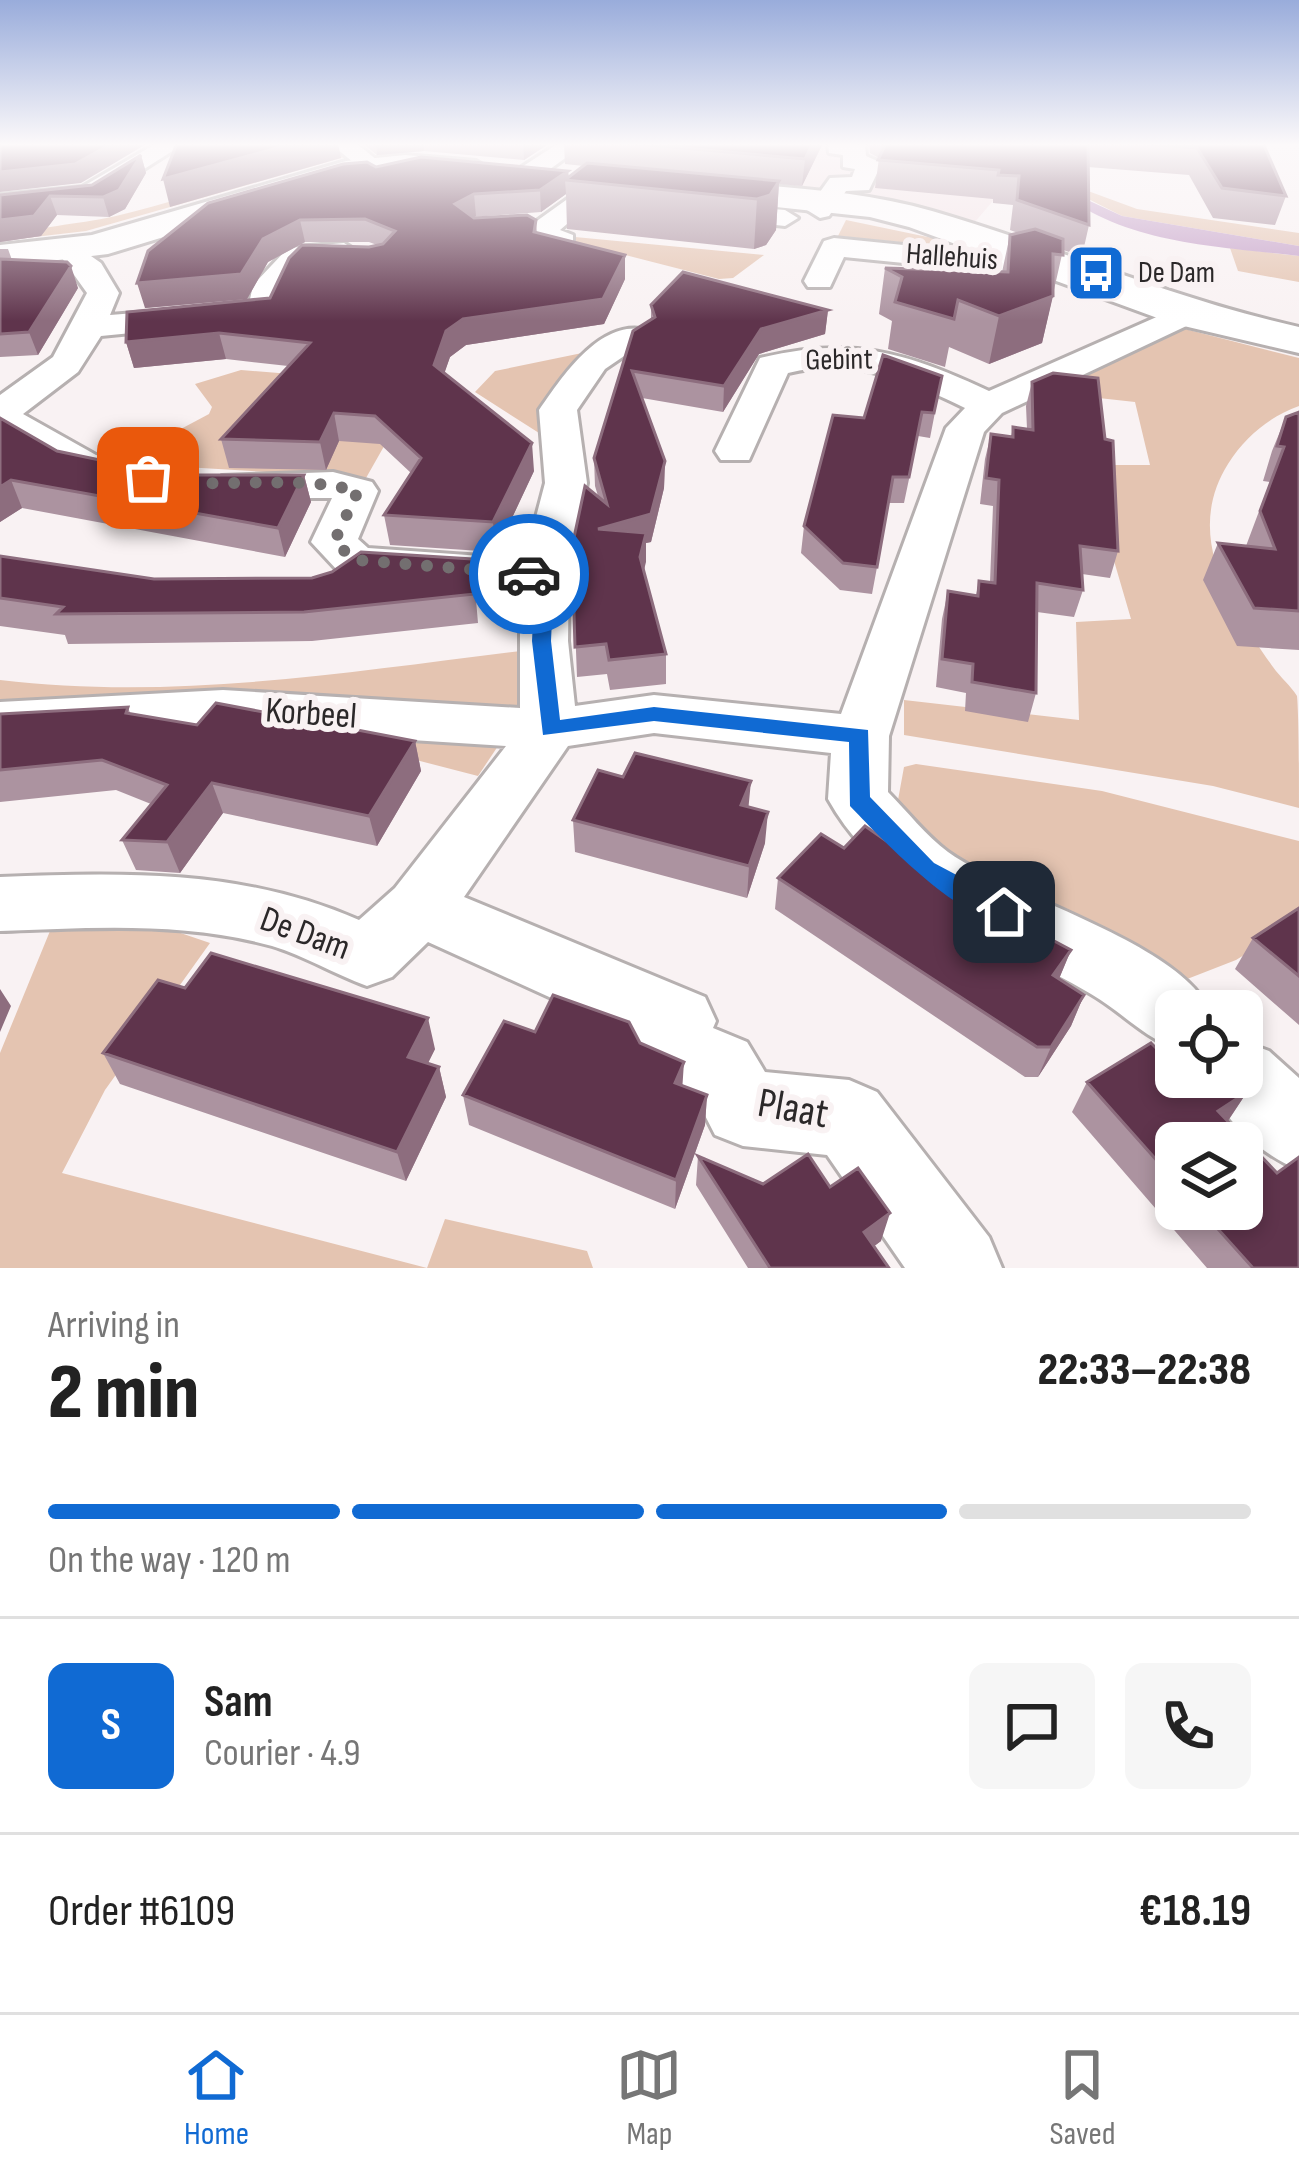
<!DOCTYPE html>
<meta charset="utf-8">
<style>
body{margin:0;font-family:"Sofia Sans Condensed",sans-serif;background:#f6f6f6;color:#222;height:100vh;display:flex;flex-direction:column;font-size:45px;white-space:nowrap}
*{box-sizing:border-box;margin:0}
p{font-size:39px;color:#767676}
.icon{flex:none;width:66px;height:66px;fill:none;stroke:currentColor;stroke-width:2;stroke-linecap:round;stroke-linejoin:round}
.map{position:relative;height:1268px;overflow:hidden}
.side{display:flex;flex-direction:column;background:#fff;flex:1}
.side>*{flex:none}
.buttons{position:absolute;left:1155px;top:990px;display:grid;gap:24px}
.buttons a{display:grid;place-items:center;width:108px;height:108px;border-radius:18px;background:#fff;box-shadow:0 6px 18px #0003;font-size:60px}
.pin{position:absolute;display:grid;place-items:center;width:102px;height:102px;color:#fff;margin:-51px;border-radius:24px;box-shadow:0 6px 18px #0006}
.courier{position:absolute;display:grid;place-items:center;width:120px;height:120px;margin:-60px;border:9px solid #106ad3;border-radius:50%;background:#fff;color:#222;box-shadow:0 3px 15px #0007}
.summary em{font-style:normal;font-weight:800}
.summary div{display:flex;flex-direction:column-reverse}
.summary{display:flex;align-items:center;justify-content:space-between;height:204px;padding:0 48px}
h1{font-size:78px;font-weight:800;line-height:90px}
.bar{display:grid;grid-template-columns:repeat(4,1fr);gap:18px 12px;align-content:center;height:144px;padding:0 48px}
.bar i{height:15px;border-radius:9px;background:#e0e0e0}
.bar .current{background:#106ad3}
.bar p{grid-column:span 4}
.line{display:flex;align-items:center;gap:30px;padding:0 48px;border-top:3px solid #e0e0e0}
.line div{flex:1}
.round{display:grid;place-items:center;flex:none;width:126px;height:126px;border-radius:18px;background:#f6f6f6}
.tabs{display:flex;justify-content:space-around;align-items:center;height:168px;border-top:3px solid #e0e0e0;background:#fff;font-size:33px;color:#767676}
.tabs a{display:grid;justify-items:center;gap:6px}
.tabs .current{color:#106ad3}
.map>svg:first-child{display:block}
.built{fill:#f3e2e5}
.green{fill:#e4c4b1}
.water{fill:#c49fc7}
.lines{fill:none;stroke-linecap:round;stroke-linejoin:round}
.street-casing{stroke:#b6b0b0;stroke-width:6}
.secondary-casing{stroke:#b6b0b0;stroke-width:6}
.street{fill:#fff;fill-rule:evenodd}
.secondary{fill:#fff;fill-rule:evenodd}
.wall{fill:#ac93a0;fill-rule:evenodd}
.shaded-wall{fill:#8d6d7e}
.building{fill:#5f344c;stroke:#8d6d7e;stroke-width:3}
.route{fill:#106ad3}
.done{stroke:#736f70;stroke-width:12;stroke-dasharray:0 21.6}
.labels{text-anchor:middle;dominant-baseline:central;stroke-width:12;stroke-linejoin:round;paint-order:stroke}
.far-street-label{font-size:30px;fill:#2b2829;stroke:#f9f2f3}
.far-poi-label{font-size:30px;fill:#2b2829;stroke:#f9f2f3;text-anchor:start}
.street-label{font-size:36px;fill:#2b2829;stroke:#f9f2f3}
.near-street-label{font-size:42px;fill:#2b2829;stroke:#f9f2f3}
</style>
<div class="map">
<svg width="1299" height="1268" viewBox="0 0 1299 1268">
<rect width="100%" height="100%" fill="#f9f2f3"/>
<!-- built -->
<path class="built" d="M 722,143 L 890,143 L 1023,166 L 974,223 L 874,201 L 697,186 Z"/>
<!-- green -->
<path class="green" d="M 326,143 L 345,157 L 86,231 L 0,241 C 42,224 72,226 116,216 C 189,198 257,176 326,143 Z
M 1031,170 L 1137,209 L 1299,233 L 1299,246 L 1122,216 Z
M 846,220 L 966,245 L 979,250 L 838,236 Z
M 555,237 L 575,237 L 764,255 L 733,278 L 719,279 Z
M 1230,248 L 1299,256 L 1299,282 L 1238,271 Z
M 1181,328 L 1299,358 L 1299,406 C 1269,417 1245,437 1228,464 C 1183,536 1231,607 1273,667 C 1280,677 1291,686 1297,696 C 1299,715 1299,783 1299,808 L 1213,786 L 904,735 L 904,700 L 1079,720 L 1076,622 L 1131,619 L 1086,465 L 1150,465 L 1135,402 L 1035,391 Z
M 587,352 L 551,400 L 539,433 L 475,392 L 495,371 Z
M 241,370 L 291,374 L 387,441 L 366,478 L 117,463 L 209,414 L 212,407 L 195,384 Z
M 521,651 L 526,704 L 478,776 L 304,731 L 0,731 L 0,680 C 174,701 349,672 521,651 Z
M 916,764 L 1102,791 L 1299,841 L 1299,921 L 1236,960 L 1159,990 L 894,822 L 904,767 Z
M 125,924 L 160,926 L 210,943 L 105,1090 L 62,1173 L 427,1268 L 445,1219 L 587,1251 L 593,1268 L 0,1268 L 0,1053 L 50,931 Z"/>
<!-- water -->
<path class="water" d="M 1051,183 L 1122,216 L 1299,246 L 1299,256 C 1217,246 1114,244 1051,183 Z"/>
<g class="lines">
<defs>
<path id="street" d="M 157,143 L 185,143 L 97,199 L 0,211 L 0,195 L 82,187 Z
M 330,143 L 356,143 L 399,178 L 378,183 Z
M 559,143 L 586,143 L 535,180 L 517,180 L 517,170 Z
M 828,143 L 865,145 L 866,156 L 882,163 L 869,190 L 846,191 L 829,216 L 820,218 L 807,210 L 830,178 L 852,177 L 855,169 L 843,167 L 843,155 L 829,153 Z
M 601,175 L 610,177 L 610,187 L 560,230 L 573,235 L 573,247 C 559,251 538,246 529,233 L 534,223 Z
M 708,203 L 785,210 L 798,218 L 785,226 L 699,217 L 699,205 Z
M 834,238 L 1003,255 L 1033,247 L 1048,256 L 1043,262 L 1003,273 L 844,257 L 830,287 L 808,287 L 804,281 L 824,241 Z
M 71,242 L 101,263 L 119,293 L 110,315 L 249,304 L 253,285 L 288,248 L 344,243 L 358,252 L 344,261 L 306,262 L 283,287 L 275,319 L 101,336 L 78,372 L 23,414 L 96,455 L 138,464 L 144,473 L 138,482 C 88,494 40,457 0,432 L 0,395 L 53,357 L 87,293 L 57,251 Z
M 1186,304 L 1202,314 L 1197,321 L 1002,413 L 984,432 L 889,736 L 888,792 C 907,811 926,836 948,852 C 1012,898 1179,942 1210,1011 L 1176,1011 L 1176,1049 C 1142,1036 1122,1012 1091,994 C 997,940 883,898 828,799 L 831,753 L 654,733 L 568,746 L 464,897 L 705,997 L 716,1021 L 713,1028 L 747,1042 L 765,1072 L 849,1080 L 877,1092 L 989,1237 L 1002,1268 L 905,1268 L 827,1155 L 743,1146 L 715,1135 L 693,1092 L 642,1069 L 631,1045 L 635,1036 L 428,942 L 392,977 L 367,986 C 334,974 305,956 272,946 C 183,921 90,928 0,931 L 0,877 C 124,872 244,869 359,920 L 395,888 L 506,746 L 223,728 L 0,740 L 0,702 L 223,690 L 520,708 L 520,587 L 338,571 L 311,542 L 332,498 L 237,498 L 222,494 L 216,485 L 222,476 L 333,472 L 372,482 L 378,491 L 358,539 L 368,548 L 525,559 L 545,483 L 539,410 C 562,377 600,318 647,330 L 652,337 L 605,369 L 577,410 L 587,483 L 569,575 L 568,641 L 575,706 L 654,695 L 841,714 L 946,428 L 965,408 C 905,379 854,357 788,373 L 749,460 L 721,460 L 715,451 L 760,358 C 852,336 905,352 989,391 Z
M 1242,1041 L 1269,1051 L 1299,1078 L 1299,1170 C 1258,1153 1222,1118 1204,1077 L 1242,1077 Z"/>
<path id="secondary" d="M 405,155 L 476,161 L 492,170 L 476,179 L 405,173 L 360,177 L 108,254 L 0,267 L 0,245 L 92,235 L 346,161 Z
M 686,179 C 767,187 853,188 932,211 C 1057,247 1169,298 1299,327 L 1299,353 L 1171,323 L 909,227 L 870,217 L 674,196 L 670,189 Z"/>
</defs>
<!-- street casing -->
<use href="#street" class="street-casing"/>
<!-- secondary casing -->
<use href="#secondary" class="secondary-casing"/>
<!-- street -->
<use href="#street" class="street"/>
<!-- secondary -->
<use href="#secondary" class="secondary"/>
</g>
<!-- wall -->
<path class="wall" d="M 362,143 L 550,143 L 524,160 L 424,151 L 377,155 Z
M 564,143 L 823,143 L 802,186 L 779,184 L 776,230 L 766,245 L 754,249 L 567,229 L 566,194 L 541,212 L 473,217 L 536,220 L 537,233 L 625,279 L 604,324 L 466,345 L 450,357 L 444,373 L 534,471 L 496,552 L 390,545 L 384,515 L 411,473 L 380,444 L 339,441 L 326,470 L 229,468 L 221,439 L 288,366 L 226,359 L 134,368 L 126,342 L 270,298 L 369,247 L 377,245 L 369,242 L 305,242 L 268,262 L 247,299 L 145,308 L 376,167 L 568,171 L 569,178 L 584,166 L 565,164 Z
M 869,143 L 1263,143 L 1286,196 L 1275,225 L 1213,218 L 1189,175 L 1088,167 L 1089,225 L 1082,256 L 1063,250 L 1042,343 L 989,364 L 949,347 L 945,367 L 888,349 L 892,321 L 879,314 L 885,268 L 1002,272 L 1010,235 L 1018,233 L 1010,230 L 1013,205 L 993,203 L 993,199 L 875,188 L 879,158 L 870,153 Z
M 141,155 L 146,173 L 125,209 L 109,217 L 57,215 L 41,236 L 0,242 L 0,195 L 92,185 Z
M 0,249 L 8,249 L 12,260 L 78,288 L 38,355 L 0,357 Z
M 651,305 L 828,310 L 825,334 L 759,354 L 723,412 L 642,398 L 665,461 L 664,488 L 651,542 L 646,543 L 644,571 L 666,654 L 666,684 L 610,690 L 607,674 L 577,677 L 572,547 L 598,496 L 595,486 L 594,458 L 651,319 Z
M 942,376 L 930,438 L 918,436 L 904,503 L 889,503 L 872,594 L 840,590 L 801,553 L 804,526 L 864,418 Z
M 1032,382 L 1118,551 L 1110,578 L 1082,574 L 1083,590 L 1074,617 L 1037,612 L 1036,693 L 1028,722 L 965,711 L 966,693 L 936,687 L 942,619 L 948,591 L 976,595 L 979,581 L 990,582 L 993,506 L 980,504 L 985,459 L 991,434 L 1011,437 L 1013,427 L 1027,429 L 1026,406 Z
M 1299,412 L 1299,650 L 1237,646 L 1203,580 L 1218,543 L 1246,546 L 1270,482 L 1263,481 L 1272,451 L 1286,417 Z
M 0,418 L 57,451 L 171,475 L 304,475 L 311,502 L 285,557 L 22,508 L 0,522 Z
M 0,556 L 154,579 L 475,588 L 478,623 L 312,641 L 68,644 L 65,635 L 0,626 Z
M 128,707 L 130,713 L 197,725 L 415,741 L 421,771 L 377,846 L 223,813 L 180,873 L 136,870 L 122,840 L 151,804 L 116,790 L 0,802 L 0,714 Z
M 748,807 L 765,843 L 747,898 L 575,852 L 573,820 Z
M 844,848 L 951,886 L 1071,950 L 1059,979 L 1084,995 L 1071,1026 L 1038,1077 L 1025,1077 L 775,909 L 778,878 Z
M 1299,908 L 1299,1025 L 1235,969 L 1253,938 Z
M 185,988 L 435,1049 L 428,1063 L 439,1067 L 446,1097 L 406,1181 L 120,1084 L 103,1053 Z
M 640,1043 L 683,1086 L 707,1095 L 705,1125 L 675,1209 L 469,1125 L 463,1095 Z
M 1176,1077 L 1247,1092 L 1228,1121 L 1299,1268 L 1207,1268 L 1072,1112 L 1087,1082 ZM 1176,1143 L 1242,1209 L 1176,1209 Z
M 698,1156 L 763,1184 L 830,1187 L 881,1241 L 874,1246 L 889,1268 L 748,1268 L 696,1185 Z"/>
<!-- shaded-wall -->
<path class="shaded-wall" d="M 113,143 L 148,143 L 81,183 L 0,192 L 0,172 Z
M 296,143 L 338,143 L 341,158 L 170,207 L 163,179 Z
M 376,143 L 424,143 L 424,151 L 377,155 Z
M 523,143 L 550,143 L 524,160 Z
M 813,143 L 823,143 L 802,186 L 805,159 Z
M 141,155 L 146,173 L 125,209 L 109,217 L 103,197 Z
M 568,171 L 569,181 L 565,180 L 566,194 L 541,212 L 540,190 Z
M 779,181 L 776,230 L 766,245 L 754,249 L 757,199 Z
M 474,194 L 476,216 L 458,226 L 455,204 Z
M 50,196 L 57,215 L 41,236 L 0,242 L 0,220 Z
M 300,220 L 305,242 L 268,262 L 247,299 L 145,308 L 137,283 L 263,239 Z
M 625,255 L 625,279 L 604,324 L 466,345 L 450,357 L 438,392 L 434,365 L 446,331 L 463,319 Z
M 71,266 L 78,288 L 38,355 L 29,332 Z
M 1053,296 L 1042,343 L 989,364 L 999,316 Z
M 828,310 L 825,334 L 759,354 L 723,412 L 724,386 L 761,329 Z
M 219,333 L 226,359 L 134,368 L 126,342 Z
M 334,413 L 339,441 L 326,470 L 320,442 Z
M 532,443 L 534,471 L 496,552 L 493,522 Z
M 665,461 L 664,488 L 651,542 L 646,543 L 646,562 L 640,586 L 598,529 Z
M 304,475 L 311,502 L 285,557 L 278,528 Z
M 11,480 L 22,508 L 0,522 L 0,487 Z
M 415,741 L 421,771 L 377,846 L 369,816 Z
M 751,781 L 748,812 L 741,805 Z
M 212,783 L 223,813 L 180,873 L 167,842 Z
M 768,812 L 765,843 L 747,898 L 749,866 Z
M 1071,950 L 1058,981 L 1053,975 Z
M 0,989 L 11,1006 L 0,1032 Z
M 1084,995 L 1071,1026 L 1038,1077 L 1051,1047 Z
M 428,1018 L 435,1049 L 416,1087 L 408,1057 Z
M 684,1062 L 682,1092 L 675,1083 Z
M 439,1067 L 446,1097 L 406,1181 L 397,1152 Z
M 1247,1092 L 1227,1122 L 1218,1111 Z
M 707,1095 L 705,1125 L 675,1209 L 676,1180 Z
M 890,1213 L 881,1241 L 856,1260 L 864,1232 Z"/>
<!-- building -->
<path class="building" d="M 0,143 L 113,143 L 75,164 L 0,172 Z
M 177,143 L 296,143 L 163,179 Z
M 627,143 L 813,143 L 805,159 Z
M 886,143 L 1088,143 L 1089,225 L 1017,200 L 1019,176 L 998,175 L 999,170 L 878,160 Z
M 1137,143 L 1263,143 L 1286,196 L 1222,188 L 1197,148 Z
M 141,155 L 119,190 L 103,197 L 50,196 L 34,216 L 0,220 L 0,195 L 92,185 Z
M 421,157 L 568,171 L 540,190 L 474,194 L 455,204 L 474,218 L 527,215 L 536,220 L 534,232 L 625,255 L 603,299 L 463,319 L 446,331 L 434,365 L 532,443 L 493,522 L 384,515 L 421,458 L 375,416 L 334,413 L 320,442 L 221,439 L 310,343 L 219,333 L 126,342 L 127,312 L 270,298 L 289,258 L 302,245 L 369,247 L 383,244 L 395,231 L 365,219 L 300,220 L 263,239 L 241,274 L 137,283 L 148,251 L 208,203 L 343,164 L 367,162 L 376,167 Z
M 587,163 L 779,181 L 770,195 L 757,199 L 565,180 Z
M 1035,229 L 1063,239 L 1063,255 L 1053,254 L 1053,296 L 999,316 L 958,300 L 954,319 L 895,302 L 902,277 L 885,268 L 1008,272 L 1010,235 Z
M 0,259 L 67,262 L 71,266 L 29,332 L 0,334 Z
M 683,272 L 828,310 L 761,329 L 724,386 L 632,371 L 665,461 L 651,514 L 598,529 L 646,533 L 640,557 L 666,654 L 609,660 L 606,644 L 575,647 L 572,547 L 585,486 L 607,504 L 594,458 L 633,331 L 655,317 L 651,305 Z
M 883,355 L 942,376 L 934,413 L 922,412 L 909,477 L 893,477 L 877,567 L 843,563 L 804,526 L 833,415 L 864,418 Z
M 1053,373 L 1098,378 L 1105,439 L 1113,441 L 1118,551 L 1080,546 L 1083,590 L 1037,583 L 1036,693 L 972,682 L 973,664 L 942,659 L 948,591 L 978,596 L 979,581 L 995,583 L 999,480 L 986,478 L 991,434 L 1013,437 L 1013,427 L 1033,430 L 1032,382 Z
M 1299,412 L 1299,611 L 1254,608 L 1218,543 L 1275,549 L 1260,511 L 1284,447 L 1277,446 L 1286,417 Z
M 0,418 L 57,451 L 171,475 L 304,475 L 278,528 L 11,480 L 0,487 Z
M 361,552 L 472,559 L 475,594 L 304,612 L 56,614 L 63,607 L 0,598 L 0,556 L 154,579 L 312,578 L 332,572 Z
M 216,703 L 415,741 L 369,816 L 212,783 L 167,842 L 122,840 L 167,785 L 102,760 L 0,770 L 0,714 L 128,707 L 126,713 L 197,725 Z
M 635,753 L 751,781 L 741,805 L 768,812 L 749,866 L 573,820 L 598,770 L 623,777 Z
M 865,826 L 951,886 L 1071,950 L 1053,975 L 1084,995 L 1051,1047 L 1037,1047 L 778,878 L 821,834 L 844,848 Z
M 1299,908 L 1299,976 L 1253,938 Z
M 211,953 L 428,1018 L 408,1057 L 439,1067 L 397,1152 L 103,1053 L 158,980 L 185,988 Z
M 553,995 L 629,1022 L 640,1043 L 684,1062 L 675,1083 L 707,1095 L 676,1180 L 463,1095 L 504,1021 L 535,1032 Z
M 1151,1043 L 1176,1068 L 1176,1077 L 1235,1077 L 1247,1092 L 1218,1111 L 1277,1173 L 1299,1157 L 1299,1268 L 1253,1268 L 1200,1209 L 1242,1209 L 1242,1143 L 1176,1143 L 1176,1182 L 1087,1082 Z
M 808,1154 L 830,1187 L 858,1168 L 890,1213 L 864,1232 L 889,1268 L 770,1268 L 698,1156 L 763,1184 Z"/>
<!-- sky -->
<linearGradient id="sky" x2="0" y2="1"><stop stop-color="#99acdb"/><stop offset="0.45" stop-color="#fcf9fa"/><stop offset="1" stop-color="#fcf9fa" stop-opacity="0"/></linearGradient>
<rect width="1299" height="321" fill="url(#sky)"/>
<!-- route -->
<path class="route" d="M 529,568 L 554,575 L 551,641 L 560,720 L 654,707 L 868,730 L 870,797 L 934,863 L 1013,905 L 1013,920 C 970,934 878,835 850,806 L 849,742 L 654,721 L 543,735 L 532,641 L 535,580 L 520,574 Z"/>
<g class="lines">
<!-- done -->
<path class="done" d="M 148,478 C 217,491 290,473 358,491 L 334,542 L 355,560 L 529,574"/>
</g>
<!-- icons -->
<defs>
<symbol id="bus-square" viewBox="-11 -11 22 22"><rect x="-9" y="-9" width="18" height="18" rx="4" fill="#106ad3" stroke="#f9f2f3"/><path d="M-5-6H5V4H4V6H2V4H-2V6H-4V4H-5ZM-3.5-4V0h7V-4ZM-3.5 1.2v1.5H-2V1.2ZM2 1.2v1.5H3.5V1.2Z" fill="#fff"/></symbol>
</defs>
<g fill-rule="evenodd">
<use href="#bus-square" x="1063" y="240" width="66" height="66"/>
</g>
<g class="labels">
<!-- far-street labels -->
<g class="far-street-label">
<text transform="translate(952 257) rotate(4)">Hallehuis</text>
<text transform="translate(839 360) rotate(-1)">Gebint</text>
</g>
<!-- far-poi labels -->
<g class="far-poi-label">
<text x="1138" y="273">De Dam</text>
</g>
<!-- street labels -->
<g class="street-label">
<text transform="translate(311 714) rotate(4)">Korbeel</text>
<text transform="translate(305 934) rotate(20)">De Dam</text>
</g>
<!-- near-street labels -->
<g class="near-street-label">
<text transform="translate(793 1109) rotate(10)">Plaat</text>
</g>
</g>
</svg>
<div class="buttons">
<a><svg class="icon" aria-label="locate" viewBox="0 0 24 24"><circle cx="12" cy="12" r="6"/><path d="M12 2v4M12 18v4M2 12h4M18 12h4"/></svg></a>
<a><svg class="icon" aria-label="layers" viewBox="0 0 24 24"><path d="M12 4l9 5-9 5-9-5zM3 14l9 5 9-5"/></svg></a>
</div>
<div class="pin" style="left:148px;top:478px;background:#ea580c"><svg class="icon" aria-label="bag" viewBox="0 0 24 24"><path d="M5 8h14l-1 12H6zM9 8a3 3 0 0 1 6 0"/></svg></div>
<div class="pin" style="left:1004px;top:912px;background:#1f2937"><svg class="icon" aria-label="home" viewBox="0 0 24 24"><path d="M3 11l9-7 9 7M6 9v11h12V9"/></svg></div>
<div class="courier" style="left:529px;top:574px"><svg class="icon" aria-label="car" viewBox="0 0 24 24"><path d="M5 17H2v-5l4-1 3-4h7l3 4 3 1v5h-3M9 17h6M6 11h13"/><circle cx="7" cy="17" r="2"/><circle cx="17" cy="17" r="2"/></svg></div>
</div>
<section class="side">
<div class="summary"><div><h1>2 min</h1><p>Arriving in</p></div><em>22:33–22:38</em></div>
<div class="bar"><i class="current"></i><i class="current"></i><i class="current"></i><i></i><p>On the way · 120 m</p></div>
<div class="line" style="height:216px"><b class="round" style="background:#106ad3;color:#fff">S</b><div><b>Sam</b><p>Courier · 4.9</p></div><a class="round"><svg class="icon" aria-label="chat" viewBox="0 0 24 24"><path d="M4 5h16v11H9l-5 4z"/></svg></a><a class="round"><svg class="icon" aria-label="phone" viewBox="0 0 24 24"><path d="M5 4h4l2 5-3 2q2 4 5 5l2-3 5 2v4C11 20 4 13 5 4z"/></svg></a></div>
<div class="line" style="height:156px"><div>Order #6109</div><b>€18.19</b></div>
</section>
<nav class="tabs">
<a class="current"><svg class="icon" aria-label="home" viewBox="0 0 24 24"><path d="M3 11l9-7 9 7M6 9v11h12V9"/></svg>Home</a>
<a><svg class="icon" aria-label="map" viewBox="0 0 24 24"><path d="M3 6l6-2 6 2 6-2v14l-6 2-6-2-6 2zM9 4v14M15 6v14"/></svg>Map</a>
<a><svg class="icon" aria-label="saved" viewBox="0 0 24 24"><path d="M7 4h10v16l-5-4-5 4z"/></svg>Saved</a>
</nav>
